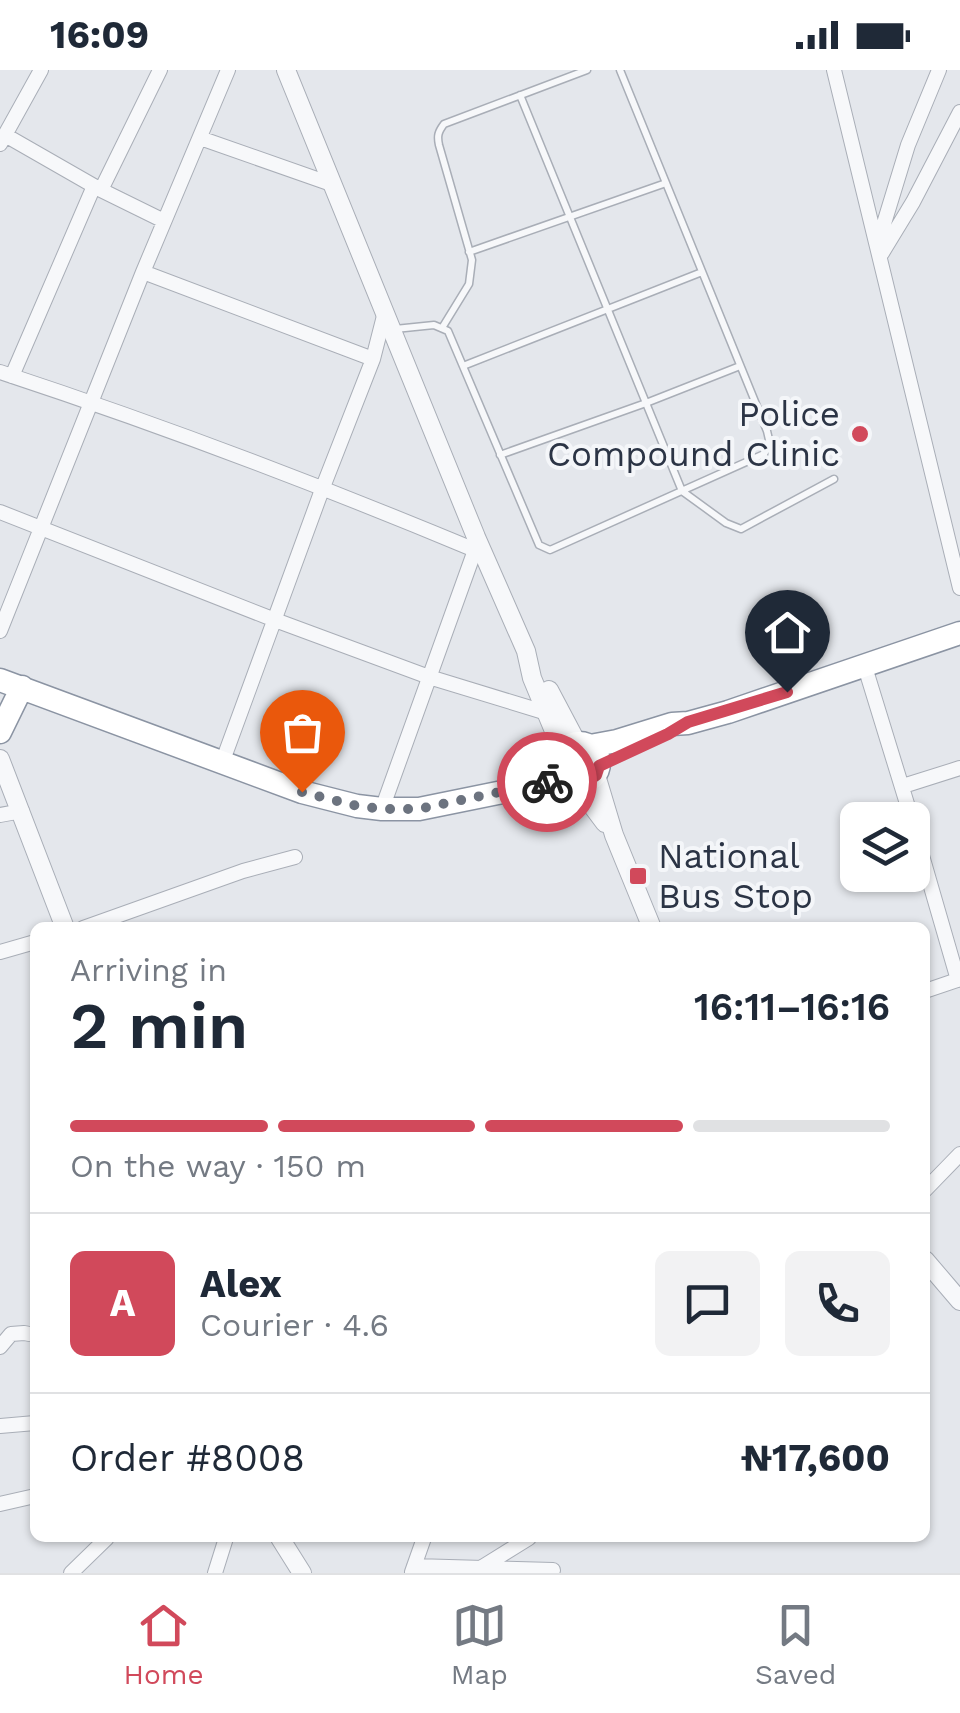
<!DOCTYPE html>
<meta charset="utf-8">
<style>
body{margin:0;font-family:"Work Sans",sans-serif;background:#f2f2f3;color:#1f2937;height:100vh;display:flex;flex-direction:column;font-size:38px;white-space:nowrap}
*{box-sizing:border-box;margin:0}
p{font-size:32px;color:#747a83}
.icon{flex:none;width:55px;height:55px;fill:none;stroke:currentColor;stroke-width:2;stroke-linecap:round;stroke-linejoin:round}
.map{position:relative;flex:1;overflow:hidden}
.details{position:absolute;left:30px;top:852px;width:900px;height:620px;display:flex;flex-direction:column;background:#fff;border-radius:15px;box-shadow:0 2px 8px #0004}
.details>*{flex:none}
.fabs{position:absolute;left:840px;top:732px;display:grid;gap:20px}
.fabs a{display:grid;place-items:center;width:90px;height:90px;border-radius:15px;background:#fff;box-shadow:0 2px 8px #0004;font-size:50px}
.pin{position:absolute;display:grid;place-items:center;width:85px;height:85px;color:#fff;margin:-102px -42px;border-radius:50% 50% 50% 0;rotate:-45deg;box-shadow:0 0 10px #0007}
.pin .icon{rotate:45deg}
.courier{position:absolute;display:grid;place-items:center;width:100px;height:100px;margin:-50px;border:8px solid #d1495b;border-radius:50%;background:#fff;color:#222;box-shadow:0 2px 12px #0007}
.head em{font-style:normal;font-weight:600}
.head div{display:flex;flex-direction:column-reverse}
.head{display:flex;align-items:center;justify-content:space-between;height:170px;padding:0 40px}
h1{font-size:65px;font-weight:600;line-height:75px}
.bar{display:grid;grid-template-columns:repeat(4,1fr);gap:15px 10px;align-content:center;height:120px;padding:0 40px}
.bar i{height:12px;border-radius:8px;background:#e0e1e3}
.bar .current{background:#d1495b}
.bar p{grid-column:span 4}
.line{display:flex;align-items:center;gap:25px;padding:0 40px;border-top:2px solid #e0e1e3}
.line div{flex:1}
.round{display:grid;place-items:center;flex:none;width:105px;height:105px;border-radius:15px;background:#f2f2f3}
.status{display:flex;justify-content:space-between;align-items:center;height:70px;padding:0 50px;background:#fff;direction:ltr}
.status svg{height:28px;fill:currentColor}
.tab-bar{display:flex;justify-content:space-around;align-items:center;height:140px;border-top:2px solid #e0e1e3;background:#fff;font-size:28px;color:#747a83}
.tab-bar a{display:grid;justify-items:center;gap:5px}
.tab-bar .current{color:#d1495b}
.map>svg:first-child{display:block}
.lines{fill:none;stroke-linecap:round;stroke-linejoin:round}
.service-casing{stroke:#a9aeb7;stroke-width:9}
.minor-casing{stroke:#a9aeb7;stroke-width:16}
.tertiary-casing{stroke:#a9aeb7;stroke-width:20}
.trunk-casing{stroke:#8b94a3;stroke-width:25}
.service{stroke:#f7f8fa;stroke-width:6}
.minor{stroke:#f7f8fa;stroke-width:14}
.tertiary{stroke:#f7f8fa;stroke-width:18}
.trunk{stroke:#fff;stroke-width:22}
.done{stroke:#6c737f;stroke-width:10;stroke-dasharray:0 18}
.route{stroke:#d1495b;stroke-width:12}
.poi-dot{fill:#d1495b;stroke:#f4f6f9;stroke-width:4}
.labels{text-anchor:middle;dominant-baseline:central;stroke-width:8;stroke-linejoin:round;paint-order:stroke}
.poi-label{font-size:35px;fill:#2b3445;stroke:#f4f6f9;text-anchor:end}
</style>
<div class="status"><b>16:09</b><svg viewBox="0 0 49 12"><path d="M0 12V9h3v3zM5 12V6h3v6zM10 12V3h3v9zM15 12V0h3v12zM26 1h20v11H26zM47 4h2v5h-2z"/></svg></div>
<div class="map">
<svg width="960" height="1503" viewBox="0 0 960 1503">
<rect width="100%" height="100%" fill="#e4e7ec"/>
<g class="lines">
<defs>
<path id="service" d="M 520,25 L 682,421 L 726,453 L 741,459 L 834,409
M 469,182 L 666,113
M 442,258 L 469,214 L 472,190 L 439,75 C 437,66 438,62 444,54 L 587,0
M 395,259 L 434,255 L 448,261 L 539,475 L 550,480 L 764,384 L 770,374 L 767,361 L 620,0
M 463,296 L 702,202
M 500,385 L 646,333 L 740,296"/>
<path id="minor" d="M 834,0 L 960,518
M 5,65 L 101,120 L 164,151
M 200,68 L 334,115
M 0,74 L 41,0
M 101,120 L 160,0
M 881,174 L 882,160 L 908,75 L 939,0
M 882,183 L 913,132 L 960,42
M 143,202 L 373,289
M 0,302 C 161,355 319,415 475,480 L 476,469
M 12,306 L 94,116
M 0,442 L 275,550 L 429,607 L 547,643
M 0,561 L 143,202 L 228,0
M 865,597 L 912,750
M 222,693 L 323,417 L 373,289 L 385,242
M 903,716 L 960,698
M 382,739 L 475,480
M 0,745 L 22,741
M 912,751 L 958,910
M 83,858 L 243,801 L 295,787
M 0,882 L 35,872
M 925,921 L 960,909
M 925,1120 L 960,1084
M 0,1277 L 11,1264 L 24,1263 L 35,1265
M 0,1356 L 35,1353
M 0,1434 L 35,1426
M 414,1496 L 553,1500
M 479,1499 L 529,1468
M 412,1502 L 424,1468
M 71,1503 L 107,1468
M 215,1503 L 226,1468"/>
<path id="tertiary" d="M 286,0 L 476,467 L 526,581 L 532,608 L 554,661 L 560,685
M 549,620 L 577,673
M 0,689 L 65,858
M 596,705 L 614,765 L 652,858
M 575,713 L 605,753
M 925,1190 L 960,1231
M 280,1468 L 302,1503"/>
<path id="trunk" d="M 0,610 L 302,722 L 357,736 L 382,739 L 419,739 L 566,709
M 0,662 L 22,617
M559 693a20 20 0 1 1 40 0a20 20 0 1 1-40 0Z
M 590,676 L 617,671 L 672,654 L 688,653 L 728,642 L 960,563"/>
</defs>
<!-- service casing -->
<use href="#service" class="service-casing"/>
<!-- minor casing -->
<use href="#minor" class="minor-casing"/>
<!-- tertiary casing -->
<use href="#tertiary" class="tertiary-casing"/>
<!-- trunk casing -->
<use href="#trunk" class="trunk-casing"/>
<!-- service -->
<use href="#service" class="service"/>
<!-- minor -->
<use href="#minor" class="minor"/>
<!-- tertiary -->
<use href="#tertiary" class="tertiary"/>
<!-- trunk -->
<use href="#trunk" class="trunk"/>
</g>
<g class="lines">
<!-- done -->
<path class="done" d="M 302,722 L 357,736 L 382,739 L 419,739 L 547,712"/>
<!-- route -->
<path class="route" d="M 547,712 L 566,709 L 575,714 L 583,714 L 596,705 L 599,696 L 668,664 L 688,652 L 787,622"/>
</g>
<!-- markers -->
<g class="poi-dot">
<circle cx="860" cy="364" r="10"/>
<rect x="628" y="796" width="20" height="20" rx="5"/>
</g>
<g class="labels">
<!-- poi labels -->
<g class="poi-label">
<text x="840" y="344">Police<tspan x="840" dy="40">Compound Clinic</tspan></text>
<text x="658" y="786" text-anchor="start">National<tspan x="658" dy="40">Bus Stop</tspan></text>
</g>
</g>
</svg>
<div class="fabs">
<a><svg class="icon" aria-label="layers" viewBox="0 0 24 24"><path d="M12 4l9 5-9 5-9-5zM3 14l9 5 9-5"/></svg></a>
</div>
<div class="pin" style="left:302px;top:722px;background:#ea580c"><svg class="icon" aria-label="bag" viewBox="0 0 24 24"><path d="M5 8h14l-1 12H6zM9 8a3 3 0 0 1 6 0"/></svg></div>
<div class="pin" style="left:787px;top:622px;background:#1f2937"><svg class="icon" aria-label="home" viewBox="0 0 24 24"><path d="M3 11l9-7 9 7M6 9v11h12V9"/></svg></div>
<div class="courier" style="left:547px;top:712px"><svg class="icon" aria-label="bike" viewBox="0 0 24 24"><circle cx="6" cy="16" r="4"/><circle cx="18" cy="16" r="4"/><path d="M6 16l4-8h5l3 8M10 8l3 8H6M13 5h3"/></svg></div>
<section class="details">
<div class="head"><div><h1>2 min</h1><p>Arriving in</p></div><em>16:11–16:16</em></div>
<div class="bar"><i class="current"></i><i class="current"></i><i class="current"></i><i></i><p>On the way · 150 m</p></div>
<div class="line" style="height:180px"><b class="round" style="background:#d1495b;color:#fff">A</b><div><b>Alex</b><p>Courier · 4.6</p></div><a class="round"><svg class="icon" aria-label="chat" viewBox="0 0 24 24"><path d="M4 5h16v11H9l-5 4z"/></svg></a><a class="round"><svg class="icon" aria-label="phone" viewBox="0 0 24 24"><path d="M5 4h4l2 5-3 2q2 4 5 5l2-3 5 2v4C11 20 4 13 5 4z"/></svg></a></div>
<div class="line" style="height:130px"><div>Order #8008</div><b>₦17,600</b></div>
</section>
</div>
<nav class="tab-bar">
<a class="current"><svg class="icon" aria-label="home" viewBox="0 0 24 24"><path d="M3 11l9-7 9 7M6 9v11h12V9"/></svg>Home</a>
<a><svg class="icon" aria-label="map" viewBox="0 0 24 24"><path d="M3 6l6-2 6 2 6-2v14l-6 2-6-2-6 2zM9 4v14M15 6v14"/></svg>Map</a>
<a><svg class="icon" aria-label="saved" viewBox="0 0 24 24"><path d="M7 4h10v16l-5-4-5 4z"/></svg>Saved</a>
</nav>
